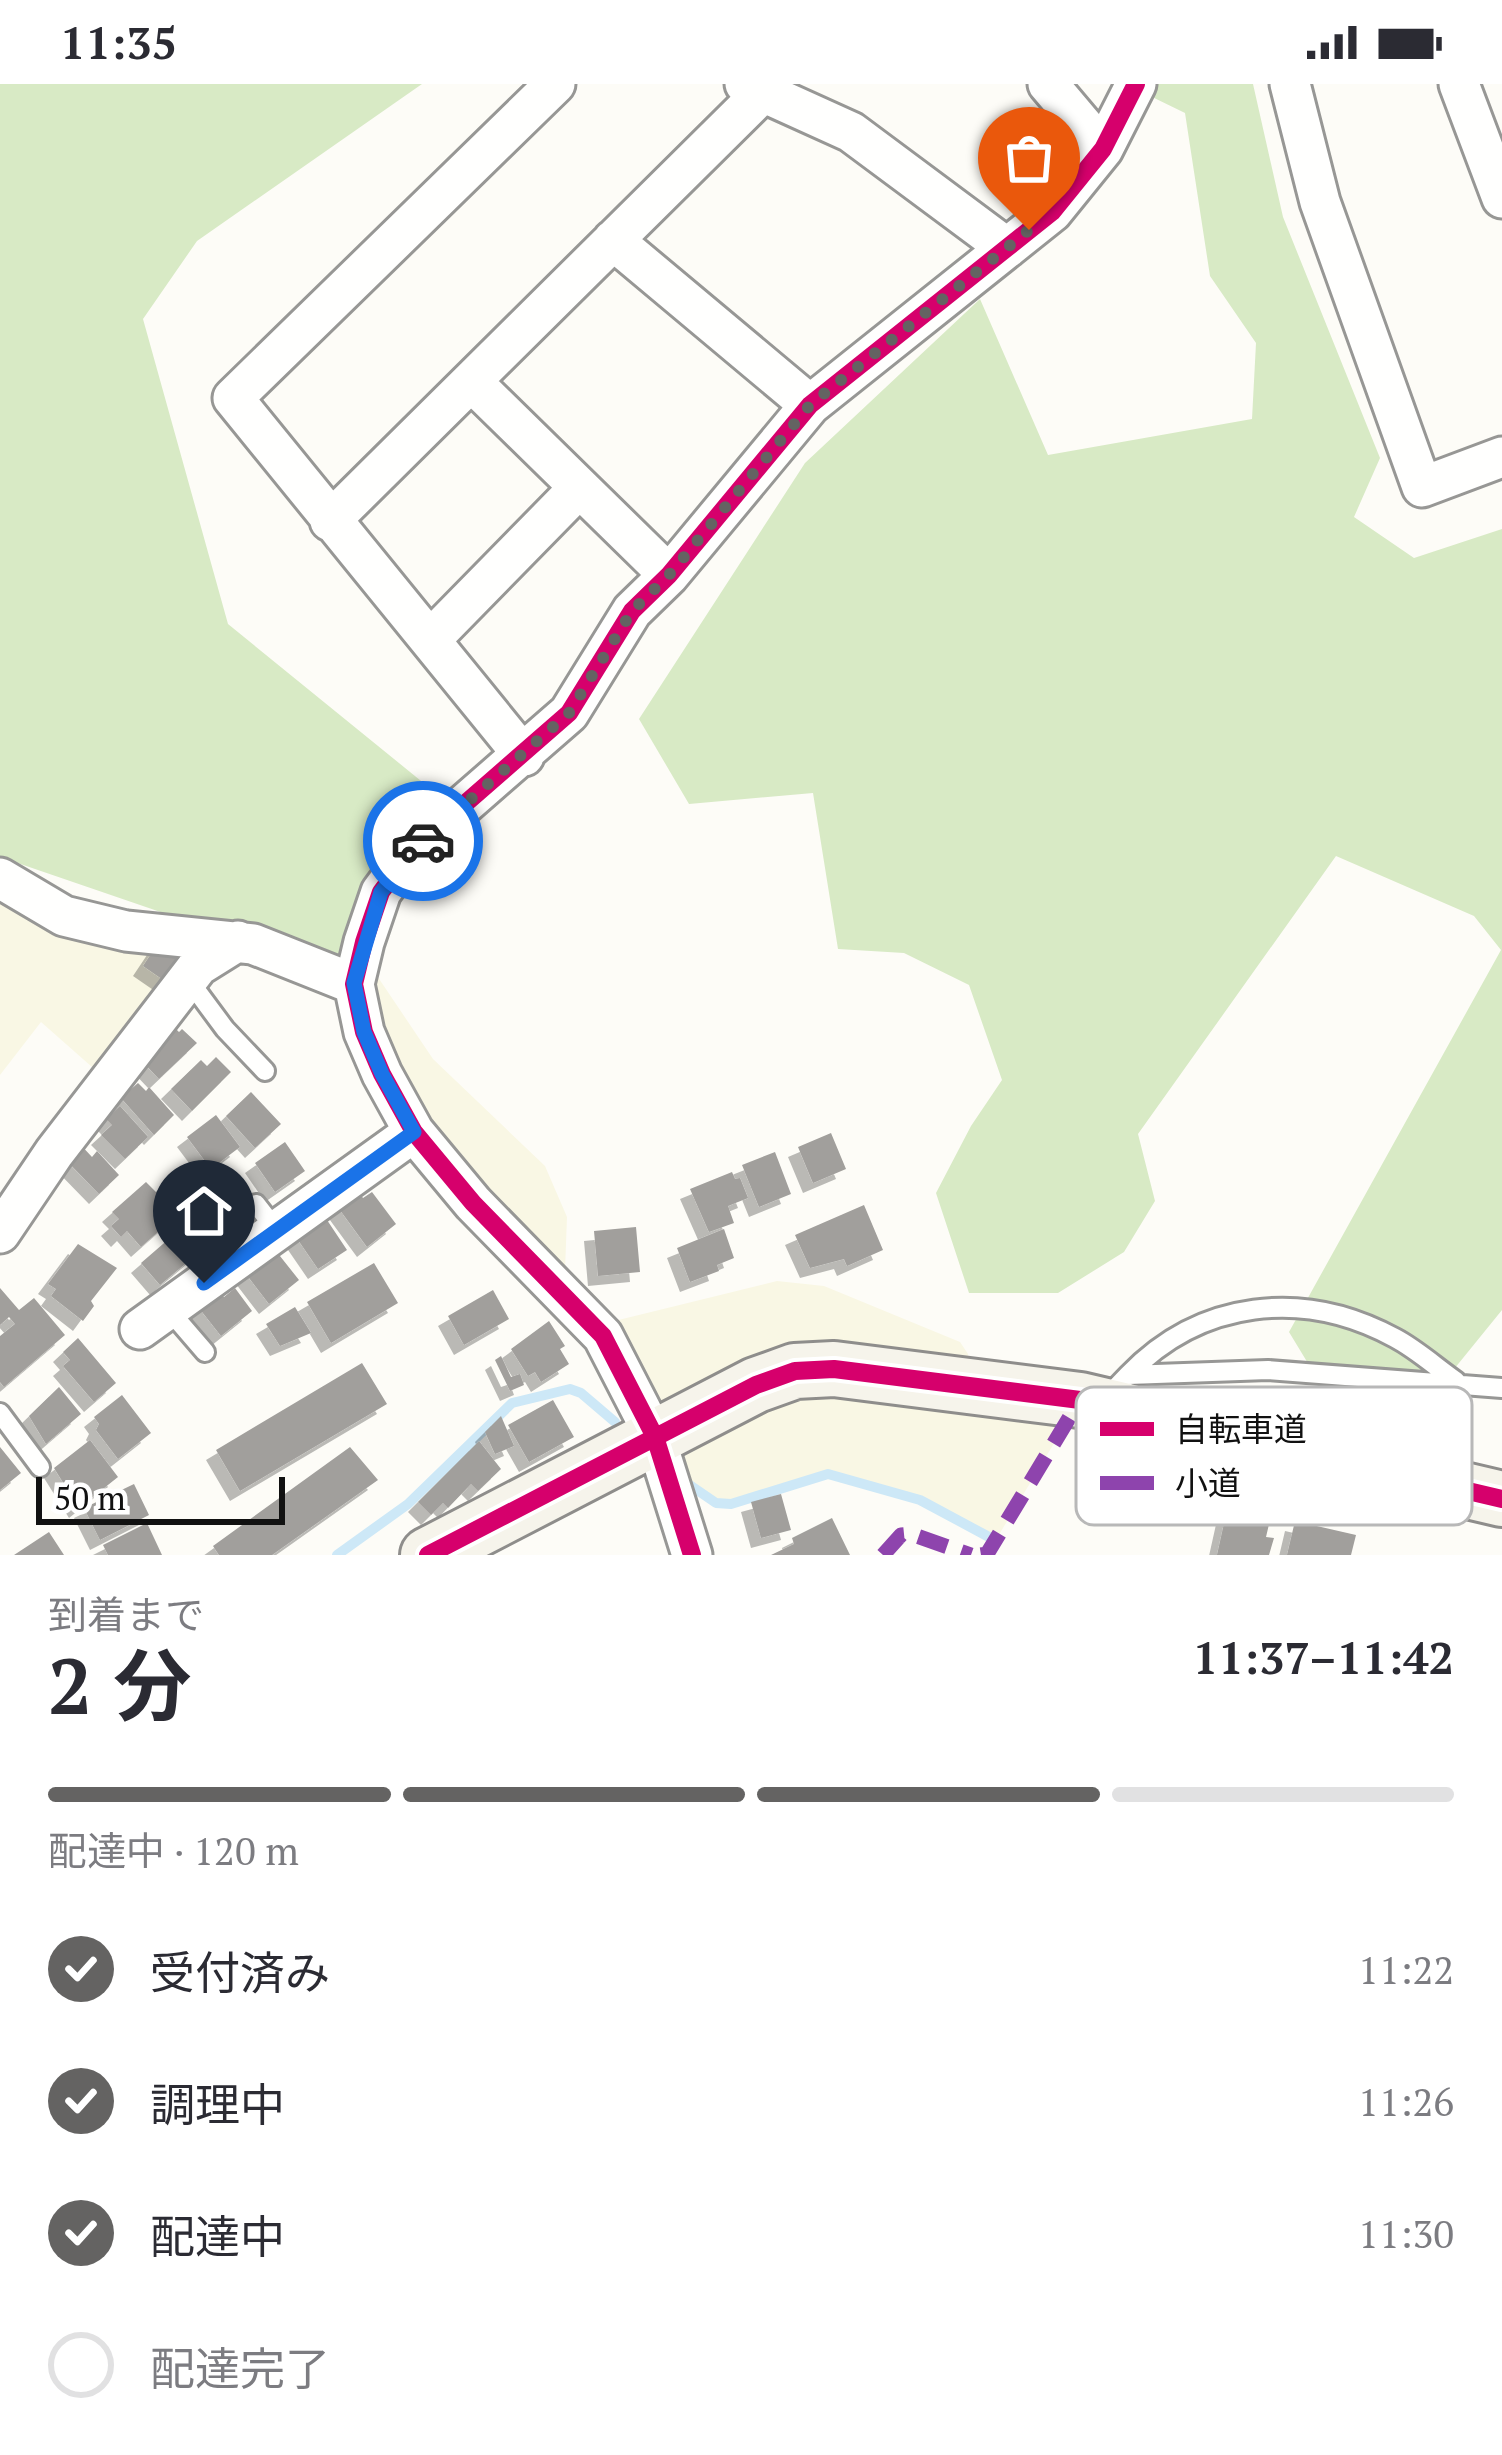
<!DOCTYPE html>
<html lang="ja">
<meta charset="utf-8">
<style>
body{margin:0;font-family:"PT Serif","Noto Sans JP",serif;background:#f2f2f3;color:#2b2b33;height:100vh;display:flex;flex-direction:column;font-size:45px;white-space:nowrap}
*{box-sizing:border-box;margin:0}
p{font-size:39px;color:#7c7c81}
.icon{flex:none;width:66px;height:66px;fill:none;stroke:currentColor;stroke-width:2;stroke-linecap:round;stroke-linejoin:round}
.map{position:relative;height:1471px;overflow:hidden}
.panel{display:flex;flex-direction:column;background:#fff;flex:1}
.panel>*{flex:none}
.scale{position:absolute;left:36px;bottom:30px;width:249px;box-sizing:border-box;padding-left:12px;border:6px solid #111;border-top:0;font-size:33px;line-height:42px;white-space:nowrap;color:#111;-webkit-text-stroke:9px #fff;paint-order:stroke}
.pin{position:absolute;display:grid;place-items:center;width:102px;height:102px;color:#fff;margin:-123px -51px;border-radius:50% 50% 50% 0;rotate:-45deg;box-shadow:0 0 12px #0007}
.pin .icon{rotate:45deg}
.courier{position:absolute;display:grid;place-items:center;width:120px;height:120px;margin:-60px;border:9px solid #1a73e8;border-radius:50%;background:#fff;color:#222;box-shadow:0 3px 15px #0007}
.summary em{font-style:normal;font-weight:700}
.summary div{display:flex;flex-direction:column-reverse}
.summary{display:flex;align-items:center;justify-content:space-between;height:204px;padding:0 48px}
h1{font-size:78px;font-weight:700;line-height:90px}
.bar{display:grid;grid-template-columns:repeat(4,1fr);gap:18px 12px;align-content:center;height:144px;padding:0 48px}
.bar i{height:15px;border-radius:9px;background:#e1e1e2}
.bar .selected{background:#646362}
.bar p{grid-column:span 4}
ol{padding:0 48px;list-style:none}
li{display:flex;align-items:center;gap:36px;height:132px}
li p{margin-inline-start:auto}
li .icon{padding:12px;border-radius:50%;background:#646362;color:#fff;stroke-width:4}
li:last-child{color:#7c7c81}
li i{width:66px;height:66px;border:6px solid #e1e1e2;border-radius:50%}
.status{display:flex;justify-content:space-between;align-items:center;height:84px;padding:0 60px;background:#fff;direction:ltr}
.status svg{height:33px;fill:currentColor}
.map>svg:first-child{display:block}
.farmland{fill:#f9f7e4}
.forest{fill:#d8eac5}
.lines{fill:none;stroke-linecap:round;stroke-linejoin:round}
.stream{stroke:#cde8f7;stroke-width:10}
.building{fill:#a19f9c;filter:url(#shadow)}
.lane-casing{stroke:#979795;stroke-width:24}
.street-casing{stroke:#979795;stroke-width:45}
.secondary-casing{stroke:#8e8d8b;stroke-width:60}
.lane{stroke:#fffffe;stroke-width:18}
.street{stroke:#fffffe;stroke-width:39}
.secondary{stroke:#f6f4eb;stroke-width:54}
.quiet{stroke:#8e44ad;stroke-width:15;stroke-dasharray:30 15;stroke-linecap:butt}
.cycleway-casing{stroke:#fff;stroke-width:26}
.cycleway{stroke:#d6006c;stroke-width:18}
.done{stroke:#646362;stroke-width:12;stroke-dasharray:0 21.6}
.route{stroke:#1a73e8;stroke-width:15}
.key{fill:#fff;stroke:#b8b8b8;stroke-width:3}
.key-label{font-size:33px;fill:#111}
</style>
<div class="status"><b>11:35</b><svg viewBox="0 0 49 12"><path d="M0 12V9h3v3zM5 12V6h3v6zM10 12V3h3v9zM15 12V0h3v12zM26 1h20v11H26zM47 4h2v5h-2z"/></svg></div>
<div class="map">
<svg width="1502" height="1471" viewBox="0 0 1502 1471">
<defs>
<filter id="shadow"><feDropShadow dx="-10" dy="10" stdDeviation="0" flood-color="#0004"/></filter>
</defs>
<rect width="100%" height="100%" fill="#fdfcf7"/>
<!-- farmland -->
<path class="farmland" d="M 0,794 L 36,814 L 238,857 L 109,998 L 41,938 L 0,991 Z
M 361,868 L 433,975 L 545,1082 L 567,1133 L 564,1214 L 382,990 Z
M 777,1197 L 824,1202 L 960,1258 L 968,1270 L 969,1279 L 818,1257 L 796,1261 L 659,1325 L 594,1242 Z
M 807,1307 L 1068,1336 L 997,1454 L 920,1416 L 828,1390 L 731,1420 L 716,1419 L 663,1377 L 786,1313 Z"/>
<!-- forest -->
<path class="forest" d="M 0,0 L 422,0 L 197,157 L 143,235 L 228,540 L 442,714 L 368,795 L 338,889 L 0,773 Z
M 1151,0 L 1253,0 L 1283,133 L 1380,374 L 1354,433 L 1414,474 L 1502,445 L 1502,1226 L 1446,1295 L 1309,1281 L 1289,1248 L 1501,866 L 1474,832 L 1336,772 L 1138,1050 L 1155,1117 L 1124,1168 L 1058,1209 L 969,1209 L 936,1109 L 971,1042 L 1002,996 L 969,901 L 904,869 L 838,865 L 813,709 L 689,720 L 639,635 L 805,379 L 980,215 L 1048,371 L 1252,335 L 1256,259 L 1210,192 L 1185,29 L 1146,10 Z"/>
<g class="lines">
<!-- stream -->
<path class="stream" d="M 681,1395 L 716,1419 L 731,1420 L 828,1390 L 920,1416 L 989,1453
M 337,1471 L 408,1420 L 512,1319 L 570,1305 L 581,1309 L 615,1338"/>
</g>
<!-- building -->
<path class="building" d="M 159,858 L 189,878 L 172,902 L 143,882 Z
M 173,942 L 179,948 L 182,945 L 197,959 L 159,995 L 140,975 Z
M 216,973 L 231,988 L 192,1027 L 171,1005 L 201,976 L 207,982 Z
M 138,999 L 146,1007 L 149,1003 L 174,1031 L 154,1051 L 121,1014 Z
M 251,1008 L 281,1040 L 255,1064 L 226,1032 Z
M 120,1022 L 148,1053 L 125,1075 L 101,1051 L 112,1041 L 106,1035 Z
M 216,1031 L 240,1063 L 211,1085 L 187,1053 Z
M 831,1049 L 846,1085 L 813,1099 L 798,1063 Z
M 78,1058 L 92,1073 L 97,1067 L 119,1091 L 99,1110 L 63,1073 Z
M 285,1058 L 305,1087 L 275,1108 L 255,1079 Z
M 775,1068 L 791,1110 L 759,1123 L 742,1081 Z
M 732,1088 L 735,1095 L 740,1094 L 748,1114 L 728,1122 L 734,1139 L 709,1148 L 690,1105 Z
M 169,1096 L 186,1115 L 173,1127 L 177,1131 L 141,1163 L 127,1147 L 121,1153 L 111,1142 L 119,1135 L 112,1128 L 146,1098 L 156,1108 Z
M 358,1107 L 363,1114 L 372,1108 L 396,1140 L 367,1163 L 337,1122 Z
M 216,1120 L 241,1152 L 216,1172 L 191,1140 Z
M 864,1121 L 883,1166 L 847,1182 L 844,1175 L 810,1184 L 795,1151 Z
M 325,1133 L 347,1166 L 318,1185 L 296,1153 Z
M 636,1143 L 640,1188 L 598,1192 L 594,1147 Z
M 724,1145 L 734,1174 L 717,1181 L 719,1187 L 690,1198 L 677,1164 Z
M 178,1147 L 197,1170 L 160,1201 L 141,1179 Z
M 78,1160 L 117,1184 L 91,1217 L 94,1222 L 83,1237 L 51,1212 L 56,1205 L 48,1200 Z
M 276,1167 L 299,1196 L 269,1220 L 246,1190 Z
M 374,1179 L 398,1219 L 331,1259 L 307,1218 Z
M 0,1204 L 19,1226 L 34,1214 L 65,1251 L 4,1303 L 0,1298 L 0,1252 L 15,1240 L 9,1233 L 0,1241 Z
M 235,1204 L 252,1227 L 221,1252 L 199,1224 L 219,1208 L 224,1213 Z
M 493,1206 L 509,1235 L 464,1261 L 448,1232 Z
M 295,1223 L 311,1249 L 280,1262 L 266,1240 Z
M 549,1237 L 565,1262 L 560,1265 L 569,1280 L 541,1298 L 535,1288 L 528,1292 L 511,1265 Z
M 78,1254 L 116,1299 L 94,1318 L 63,1282 L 70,1276 L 63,1268 Z
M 501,1272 L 511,1293 L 520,1290 L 524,1301 L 510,1307 L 495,1276 Z
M 362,1279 L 387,1320 L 240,1407 L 216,1366 Z
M 59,1303 L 81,1330 L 46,1360 L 29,1332 Z
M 122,1311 L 151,1349 L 118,1375 L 96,1346 L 99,1340 L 94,1333 Z
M 553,1316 L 574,1353 L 529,1378 L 508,1341 Z
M 501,1332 L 514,1362 L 495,1370 L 485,1348 Z
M 90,1356 L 118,1393 L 79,1424 L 54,1384 Z
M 479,1357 L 501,1385 L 478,1407 L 471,1400 L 448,1424 L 443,1419 L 431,1431 L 418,1418 Z
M 0,1363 L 21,1389 L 0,1406 Z
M 350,1363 L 378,1396 L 272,1471 L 219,1471 L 213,1462 Z
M 134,1400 L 149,1431 L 100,1456 L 84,1424 Z
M 781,1410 L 791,1446 L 761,1454 L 751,1418 Z
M 1227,1426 L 1270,1436 L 1266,1453 L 1274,1454 L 1269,1471 L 1217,1471 Z
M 832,1434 L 850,1471 L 771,1471 L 794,1460 L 792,1454 Z
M 1295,1437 L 1356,1451 L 1351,1471 L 1287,1471 Z
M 147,1439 L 162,1471 L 108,1471 L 103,1461 Z
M 49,1448 L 64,1471 L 14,1471 Z"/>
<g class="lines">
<defs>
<path id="lane" d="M 188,895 L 225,945 L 265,987
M 256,1120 L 277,1147
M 168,1225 L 205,1268
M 1128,1291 C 1200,1216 1303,1204 1395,1254 C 1416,1265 1436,1283 1456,1297
M 1104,1316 L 1128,1291 L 1268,1286 L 1502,1304
M 0,1329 L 40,1383"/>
<path id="street" d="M 745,0 L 851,48 L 1007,164
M 1048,0 L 1103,65
M 1290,0 L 1320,118 L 1422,403 L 1502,373
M 1459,0 L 1502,114
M 613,156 L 810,321
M 473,299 L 669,491
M 330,437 L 762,9
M 430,556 L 578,405
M 524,672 L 233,314 L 555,0
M 0,794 L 64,832 L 126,847 L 253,860 L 354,900
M 0,1149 L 54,1069 L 198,882 L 238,857
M 140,1245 L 414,1048
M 692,1471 L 655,1353 L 603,1252 L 473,1119 L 414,1048 L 382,990 L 364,948 L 354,900 L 364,858 L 381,808 L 412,766 L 569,629 L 632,527 L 669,491 L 810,321 L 1052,128 L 1103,65 L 1136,0"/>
<path id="secondary" d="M 428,1471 L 756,1301 L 795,1287 L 834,1285 L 1080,1316 L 1502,1415"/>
</defs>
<!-- lane casing -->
<use href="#lane" class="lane-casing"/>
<!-- street casing -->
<use href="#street" class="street-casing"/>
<!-- secondary casing -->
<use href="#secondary" class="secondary-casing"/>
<!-- lane -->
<use href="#lane" class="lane"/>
<!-- street -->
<use href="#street" class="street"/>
<!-- secondary -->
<use href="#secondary" class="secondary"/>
<!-- quiet -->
<path class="quiet" d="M 883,1471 L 901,1451 L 911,1450 L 971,1471
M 981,1471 L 987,1470 L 1080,1316"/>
<defs>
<path id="cycleway" d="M 428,1471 L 756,1301 L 795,1287 L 834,1285 L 1080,1316 L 1502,1415
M 692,1471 L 655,1353 L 603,1252 L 473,1119 L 414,1048 L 382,990 L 364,948 L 354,900 L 364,858 L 381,808 L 412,766 L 569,629 L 632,527 L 669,491 L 810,321 L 1052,128 L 1103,65 L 1136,0"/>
</defs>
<!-- cycleway casing -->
<use href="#cycleway" class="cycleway-casing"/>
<!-- cycleway -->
<use href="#cycleway" class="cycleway"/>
</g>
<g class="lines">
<!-- done -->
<path class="done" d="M 423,757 L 569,629 L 632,527 L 669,491 L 810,321 L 1029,146"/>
<!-- route -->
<path class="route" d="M 204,1199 L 414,1048 L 382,990 L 364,948 L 354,899 L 381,808 L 423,757"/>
</g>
<!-- legend -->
<rect x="1076" y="1303" width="396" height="138" rx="18" class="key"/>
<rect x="1100" y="1338" width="54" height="14" fill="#d6006c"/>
<rect x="1100" y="1392" width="54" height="14" fill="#8e44ad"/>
<g class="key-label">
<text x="1175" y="1357">自転車道</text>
<text x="1175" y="1411">小道</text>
</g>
</svg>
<div class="scale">50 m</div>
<div class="pin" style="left:1029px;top:146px;background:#ea580c"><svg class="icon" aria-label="bag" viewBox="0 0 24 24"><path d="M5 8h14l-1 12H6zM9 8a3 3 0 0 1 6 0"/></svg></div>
<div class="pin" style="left:204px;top:1199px;background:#1f2937"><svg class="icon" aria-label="home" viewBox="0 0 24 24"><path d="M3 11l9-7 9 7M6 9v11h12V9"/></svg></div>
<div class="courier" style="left:423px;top:757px"><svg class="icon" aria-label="car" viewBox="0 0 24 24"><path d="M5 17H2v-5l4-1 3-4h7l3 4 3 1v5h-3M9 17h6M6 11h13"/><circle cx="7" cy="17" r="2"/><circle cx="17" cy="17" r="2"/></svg></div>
</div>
<section class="panel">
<div class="summary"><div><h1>2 分</h1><p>到着まで</p></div><em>11:37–11:42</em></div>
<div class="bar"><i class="selected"></i><i class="selected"></i><i class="selected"></i><i></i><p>配達中 · 120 m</p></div>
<ol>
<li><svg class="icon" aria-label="check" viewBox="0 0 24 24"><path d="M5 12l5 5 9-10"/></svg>受付済み<p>11:22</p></li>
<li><svg class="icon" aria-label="check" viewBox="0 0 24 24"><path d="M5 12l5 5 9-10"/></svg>調理中<p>11:26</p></li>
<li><svg class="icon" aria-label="check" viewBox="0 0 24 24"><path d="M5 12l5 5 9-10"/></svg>配達中<p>11:30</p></li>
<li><i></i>配達完了</li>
</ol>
</section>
